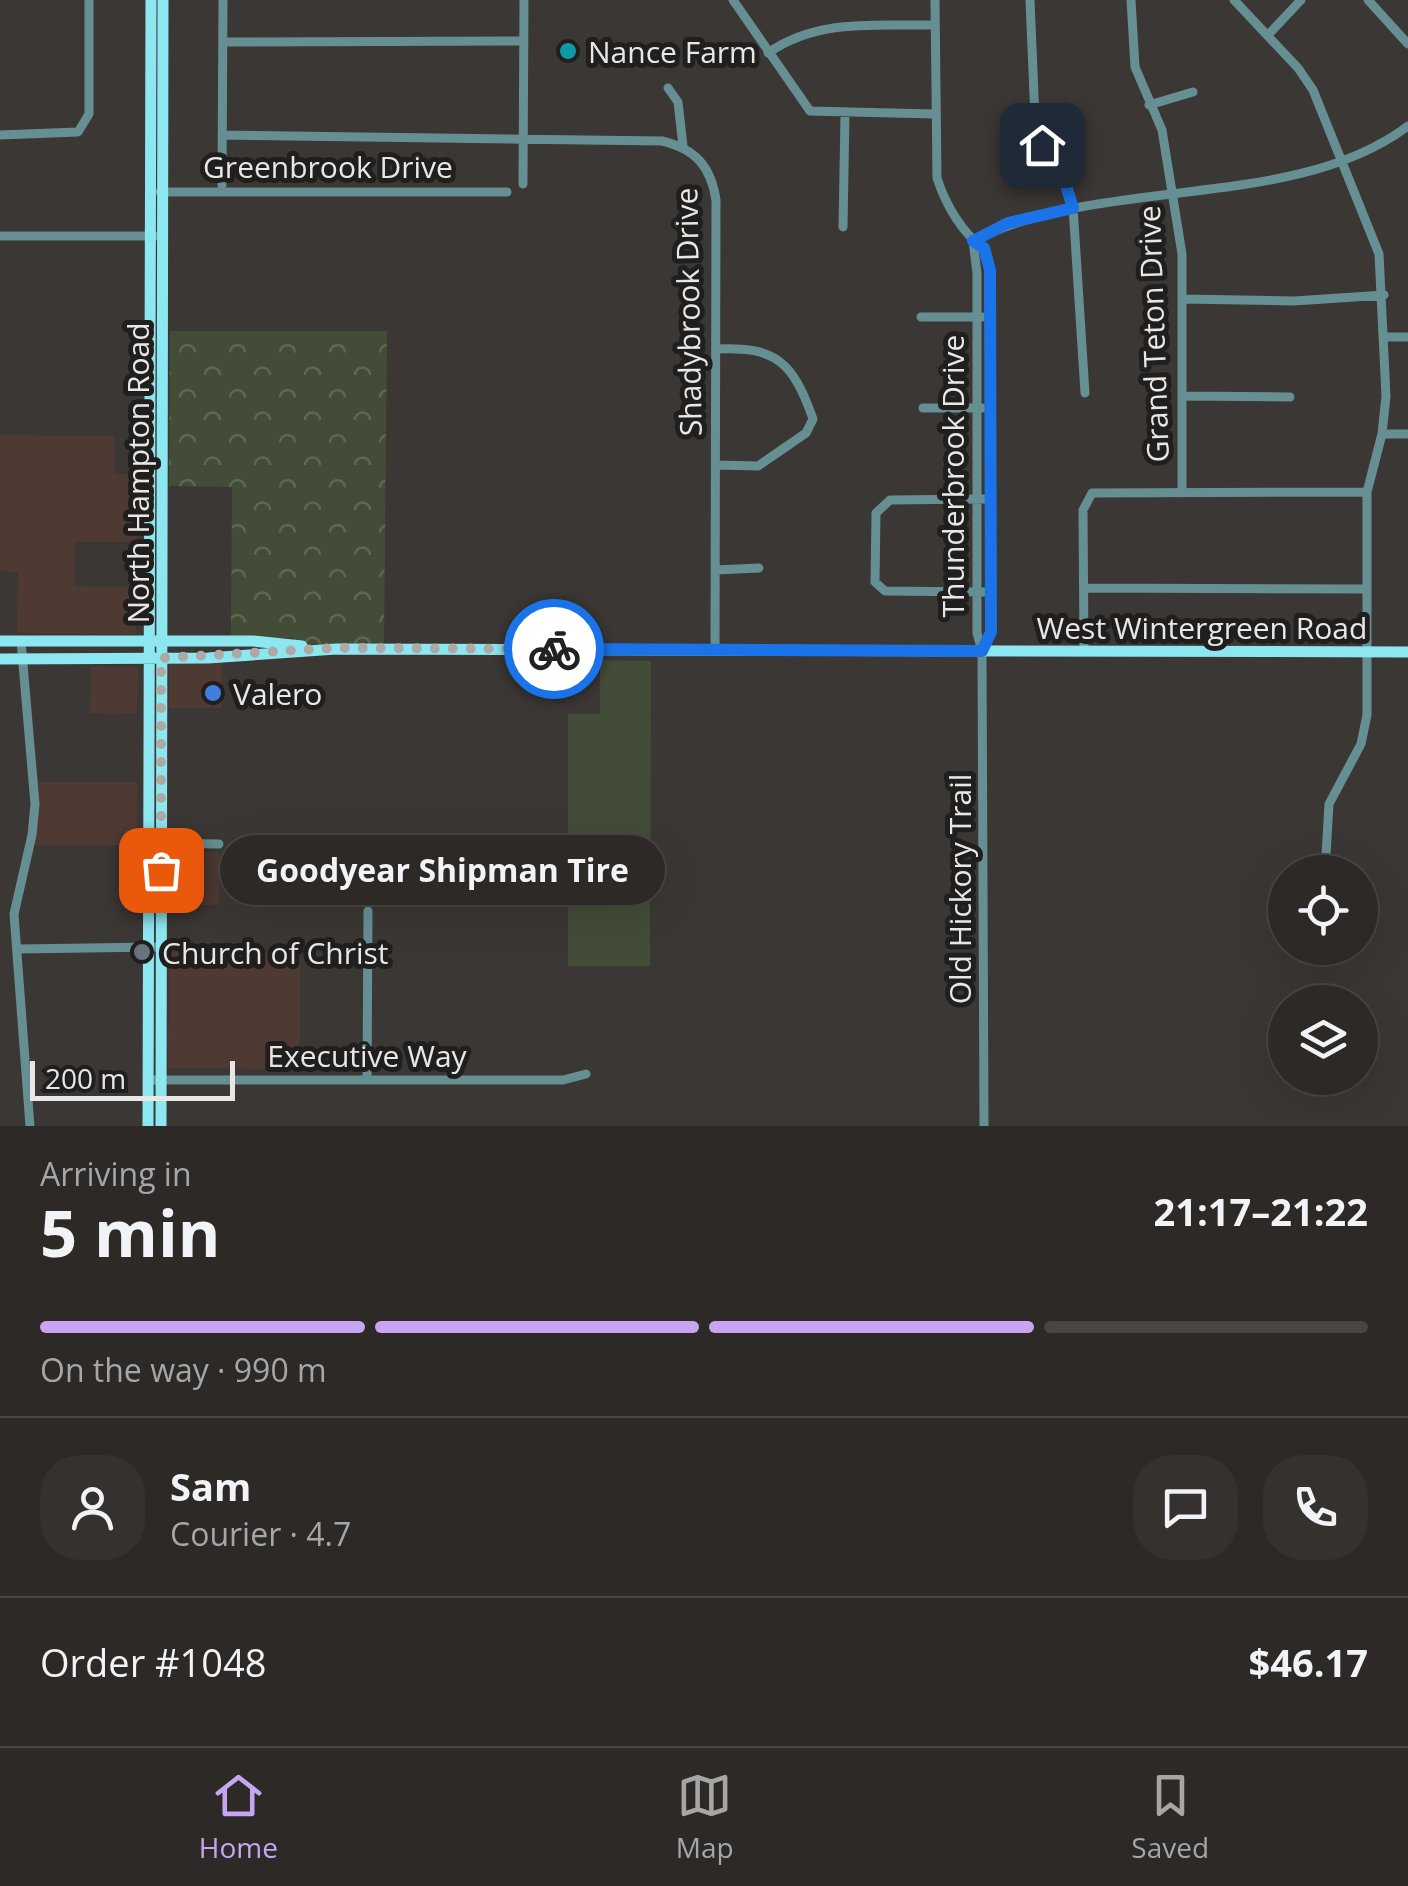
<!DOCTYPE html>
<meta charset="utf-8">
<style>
body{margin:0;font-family:"Open Sans",sans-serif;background:#34312f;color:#f1f3f6;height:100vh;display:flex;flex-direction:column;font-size:38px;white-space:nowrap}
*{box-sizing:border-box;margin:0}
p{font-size:32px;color:#a6a6a7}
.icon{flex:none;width:55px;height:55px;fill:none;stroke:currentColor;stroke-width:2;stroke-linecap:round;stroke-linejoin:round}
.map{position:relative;height:1126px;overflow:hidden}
.drawer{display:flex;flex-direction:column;background:#2c2927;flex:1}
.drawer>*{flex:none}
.fabs{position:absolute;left:1268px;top:855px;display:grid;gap:20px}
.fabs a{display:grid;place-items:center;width:110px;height:110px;border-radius:50%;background:#2c2927;box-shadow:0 10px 40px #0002,0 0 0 2px #484544;font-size:50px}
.scale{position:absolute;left:30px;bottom:25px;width:205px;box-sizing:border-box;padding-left:10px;border:5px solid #e9e7e5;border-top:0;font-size:28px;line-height:35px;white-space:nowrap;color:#e9e7e5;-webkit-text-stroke:8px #201f1d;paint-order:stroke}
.pin{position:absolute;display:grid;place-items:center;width:85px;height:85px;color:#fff;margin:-42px;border-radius:20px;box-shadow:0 5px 15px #0006}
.courier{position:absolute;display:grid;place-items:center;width:100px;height:100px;margin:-50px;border:8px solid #1a73e8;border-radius:50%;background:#fff;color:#222;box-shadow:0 2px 12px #0007}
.bubble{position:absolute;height:70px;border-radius:35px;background:#2c2927;box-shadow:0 10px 40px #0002,0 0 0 2px #484544;font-size:32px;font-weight:700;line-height:70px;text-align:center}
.summary em{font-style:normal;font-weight:700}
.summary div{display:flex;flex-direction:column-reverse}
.summary{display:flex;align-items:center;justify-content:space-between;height:170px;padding:0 40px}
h1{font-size:65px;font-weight:700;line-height:75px}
.bar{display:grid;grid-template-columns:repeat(4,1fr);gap:15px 10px;align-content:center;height:120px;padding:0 40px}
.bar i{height:12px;border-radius:8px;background:#484544}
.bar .current{background:#c6a6f0}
.bar p{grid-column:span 4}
.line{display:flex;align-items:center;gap:25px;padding:0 40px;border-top:2px solid #484544}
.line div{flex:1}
.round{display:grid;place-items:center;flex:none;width:105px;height:105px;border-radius:40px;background:#34312f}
.tab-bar{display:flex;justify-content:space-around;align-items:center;height:140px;border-top:2px solid #484544;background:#2c2927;font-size:28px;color:#a6a6a7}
.tab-bar a{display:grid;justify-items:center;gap:5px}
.tab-bar .current{color:#c6a6f0}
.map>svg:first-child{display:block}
.commercial{fill:#4e3a33}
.green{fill:#434c37}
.park{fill:url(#park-crowns)}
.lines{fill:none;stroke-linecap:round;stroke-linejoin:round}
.minor{stroke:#668f94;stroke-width:9}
.major{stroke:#8de7f1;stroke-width:11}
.done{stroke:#aca9a7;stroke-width:10;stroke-dasharray:0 18}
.route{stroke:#1a73e8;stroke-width:12}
.culture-dot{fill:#0f9aa8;stroke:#201f1d;stroke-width:4}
.shop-dot{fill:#3f7fe0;stroke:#201f1d;stroke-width:4}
.worship-dot{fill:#6b7280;stroke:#201f1d;stroke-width:4}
.labels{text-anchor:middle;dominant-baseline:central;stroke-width:10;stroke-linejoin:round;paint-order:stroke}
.poi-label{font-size:30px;fill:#e9e7e5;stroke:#201f1d;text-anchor:start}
.street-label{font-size:30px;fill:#e9e7e5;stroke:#201f1d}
</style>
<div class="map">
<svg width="1408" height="1126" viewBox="0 0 1408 1126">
<defs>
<pattern id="park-crowns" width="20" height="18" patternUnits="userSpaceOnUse" patternTransform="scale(2.5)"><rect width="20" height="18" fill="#434c37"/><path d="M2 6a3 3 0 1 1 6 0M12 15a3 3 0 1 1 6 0" fill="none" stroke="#5e6654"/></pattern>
</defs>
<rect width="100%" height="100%" fill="#3b3734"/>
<!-- commercial -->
<path class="commercial" d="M 0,435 L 114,436 L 114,474 L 137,474 L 137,542 L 75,542 L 74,586 L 137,587 L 136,634 L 17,633 L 18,572 L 0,571 Z
M 169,661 L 222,661 L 221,708 L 169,708 Z
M 91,666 L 138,667 L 137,714 L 90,713 Z
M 34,782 L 137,782 L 137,845 L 34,845 Z
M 168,852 L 220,852 L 219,905 L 169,905 Z
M 169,952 L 300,953 L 300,1069 L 168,1068 Z"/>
<!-- green -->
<path class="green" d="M 600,660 L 651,661 L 650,966 L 568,966 L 568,714 L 600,714 Z"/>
<!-- park -->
<path class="park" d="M 170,331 L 387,331 L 384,645 L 294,644 L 293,638 L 231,638 L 232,487 L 169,486 Z"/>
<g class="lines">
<!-- minor -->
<path class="minor" d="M 733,0 L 810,111 L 934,114
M 935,0 L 937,178 C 945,203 962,234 984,248 L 989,270 L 991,632 L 982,651
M 1030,0 L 1035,119 L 1042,145 L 1061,170 L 1073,207 L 1085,393
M 1131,0 L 1135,67 L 1162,130 L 1182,254 L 1182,493
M 1234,0 L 1298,68 L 1313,90 L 1379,254 L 1386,396 L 1382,434 L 1367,492 L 1367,715 L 1361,744 L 1329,804 L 1325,872
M 1368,0 L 1408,44
M 1268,35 L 1301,0
M 223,42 L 524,41
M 768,53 C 818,18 876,26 934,25
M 668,88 L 678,102 L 683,146
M 1149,105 L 1193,92
M 0,135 L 78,132 L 89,114 L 89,0
M 222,135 L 662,141 C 696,149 711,167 716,200 L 715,650
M 523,184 L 524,0
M 222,185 L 223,0
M 160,192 L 507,192
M 843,227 L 845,115
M 0,236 L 155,236
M 973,241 L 977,273 L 977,633 L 982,651 L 984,1126
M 973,241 C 1104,174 1292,213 1408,126
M 1183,299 L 1294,301 L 1384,295
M 921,317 L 982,317
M 1386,337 L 1408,337
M 1183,396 L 1290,397
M 923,408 L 982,408
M 1382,434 L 1408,434
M 716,465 L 758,466 L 806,433 L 813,419 C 793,362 776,346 716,349
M 715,570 L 759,568
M 1084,588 L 1366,589
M 984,592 L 885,591 L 875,582 L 876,513 L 890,500 L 984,499
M 21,641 L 35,804 L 32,835 L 14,914 L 30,1126
M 1084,651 L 1083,510 L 1092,493 L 1367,492
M 155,843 L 219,844
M 18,949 L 155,947
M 367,1079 L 368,911
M 155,1080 L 563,1080 L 586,1074"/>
<!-- major -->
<path class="major" d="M 0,641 L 253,641 L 302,646
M 0,659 L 208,658 L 336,649 L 1408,652
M 148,1126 L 151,0
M 161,1126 L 163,0"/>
</g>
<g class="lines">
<!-- done -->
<path class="done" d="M 161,870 L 161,658 L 336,648 L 554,649"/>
<!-- route -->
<path class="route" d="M 554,649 L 982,651 L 991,632 L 990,270 L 984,248 L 973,241 L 1008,223 L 1073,208 L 1061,170 L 1042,145"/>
</g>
<!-- markers -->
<circle class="culture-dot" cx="568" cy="51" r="10"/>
<circle class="shop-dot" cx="213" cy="693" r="10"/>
<circle class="worship-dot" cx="142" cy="952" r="10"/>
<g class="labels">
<!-- poi labels -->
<g class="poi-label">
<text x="588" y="51">Nance Farm</text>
<text x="233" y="693">Valero</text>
<text x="162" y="952">Church of Christ</text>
</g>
<!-- street labels -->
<g class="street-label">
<text x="328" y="166">Greenbrook Drive</text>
<text transform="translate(688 312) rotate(-91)">Shadybrook Drive</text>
<text transform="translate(1153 334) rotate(-92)">Grand Teton Drive</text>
<text transform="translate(137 473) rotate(-90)">North Hampton Road</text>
<text transform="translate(952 476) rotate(-90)">Thunderbrook Drive</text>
<text x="1202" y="627">West Wintergreen Road</text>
<text transform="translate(959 889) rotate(-90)">Old Hickory Trail</text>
<text x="367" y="1055">Executive Way</text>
</g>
</g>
</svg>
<div class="fabs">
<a><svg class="icon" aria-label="locate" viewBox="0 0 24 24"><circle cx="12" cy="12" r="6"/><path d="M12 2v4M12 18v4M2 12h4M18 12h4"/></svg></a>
<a><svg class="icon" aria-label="layers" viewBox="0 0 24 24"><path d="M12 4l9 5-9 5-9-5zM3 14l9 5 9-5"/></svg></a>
</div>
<div class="scale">200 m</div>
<div class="pin" style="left:161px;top:870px;background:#ea580c"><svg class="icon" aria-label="bag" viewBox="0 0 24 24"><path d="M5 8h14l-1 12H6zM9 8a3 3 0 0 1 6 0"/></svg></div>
<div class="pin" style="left:1042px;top:145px;background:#1f2937"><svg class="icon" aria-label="home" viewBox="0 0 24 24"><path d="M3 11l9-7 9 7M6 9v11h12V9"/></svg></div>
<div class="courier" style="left:554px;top:649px"><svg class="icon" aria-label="bike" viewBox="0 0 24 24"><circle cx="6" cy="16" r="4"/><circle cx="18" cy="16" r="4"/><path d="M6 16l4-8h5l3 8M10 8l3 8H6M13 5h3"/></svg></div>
<div class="bubble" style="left:220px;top:835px;width:445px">Goodyear Shipman Tire</div>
</div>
<section class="drawer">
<div class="summary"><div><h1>5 min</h1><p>Arriving in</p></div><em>21:17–21:22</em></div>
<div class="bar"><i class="current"></i><i class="current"></i><i class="current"></i><i></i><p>On the way · 990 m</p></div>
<div class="line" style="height:180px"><a class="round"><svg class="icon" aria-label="person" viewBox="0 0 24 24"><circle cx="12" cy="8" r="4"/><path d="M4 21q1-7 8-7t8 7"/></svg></a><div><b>Sam</b><p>Courier · 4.7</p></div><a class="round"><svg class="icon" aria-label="chat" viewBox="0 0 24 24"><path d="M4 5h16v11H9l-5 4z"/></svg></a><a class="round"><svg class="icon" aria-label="phone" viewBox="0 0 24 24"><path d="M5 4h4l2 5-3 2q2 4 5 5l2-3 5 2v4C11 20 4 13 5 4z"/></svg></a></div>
<div class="line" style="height:130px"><div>Order #1048</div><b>$46.17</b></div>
</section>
<nav class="tab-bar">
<a class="current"><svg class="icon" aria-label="home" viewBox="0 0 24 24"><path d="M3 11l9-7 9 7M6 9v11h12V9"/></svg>Home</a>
<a><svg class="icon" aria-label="map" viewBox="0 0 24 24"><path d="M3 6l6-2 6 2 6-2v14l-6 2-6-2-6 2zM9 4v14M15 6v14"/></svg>Map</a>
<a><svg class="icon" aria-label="saved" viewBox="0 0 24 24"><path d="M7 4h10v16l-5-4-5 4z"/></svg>Saved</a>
</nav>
